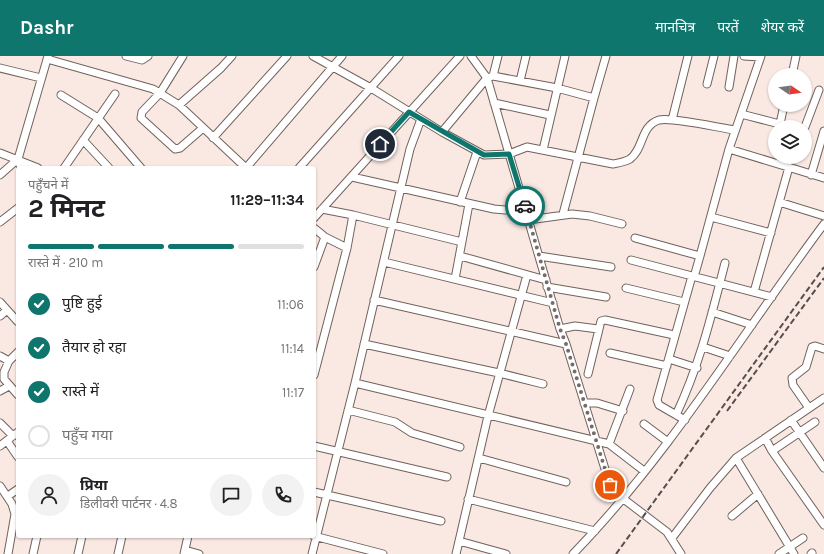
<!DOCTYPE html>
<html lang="hi">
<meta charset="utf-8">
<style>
body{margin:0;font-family:Karla,"Noto Sans Devanagari",sans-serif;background:#f2f2f2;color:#202124;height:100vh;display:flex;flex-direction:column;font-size:15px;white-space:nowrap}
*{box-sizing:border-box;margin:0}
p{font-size:13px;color:#757577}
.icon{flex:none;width:22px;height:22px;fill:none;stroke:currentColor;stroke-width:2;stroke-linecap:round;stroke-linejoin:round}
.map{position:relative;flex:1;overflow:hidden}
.side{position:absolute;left:16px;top:110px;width:300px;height:372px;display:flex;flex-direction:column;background:#fff;border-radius:4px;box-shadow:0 1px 3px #0004}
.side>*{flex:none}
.needle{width:26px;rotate:103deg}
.controls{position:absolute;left:768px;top:12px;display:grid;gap:8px}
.controls a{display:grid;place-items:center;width:44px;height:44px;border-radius:50%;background:#fff;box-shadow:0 1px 3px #0004;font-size:20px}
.pin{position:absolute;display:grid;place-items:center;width:34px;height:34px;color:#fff;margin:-17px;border:2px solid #fff;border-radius:50%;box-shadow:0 1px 4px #0007}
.courier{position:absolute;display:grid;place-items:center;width:40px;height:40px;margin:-20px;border:3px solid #0f766e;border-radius:50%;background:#fff;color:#222;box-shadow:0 1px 5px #0007}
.headline em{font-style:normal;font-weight:700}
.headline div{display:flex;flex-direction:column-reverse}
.headline{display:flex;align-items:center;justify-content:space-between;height:68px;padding:0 12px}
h1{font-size:26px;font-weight:700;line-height:30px}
.bar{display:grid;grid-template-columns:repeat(4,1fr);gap:6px 4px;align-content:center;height:48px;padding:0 12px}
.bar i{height:5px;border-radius:3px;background:#e0e0e0}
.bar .selected{background:#0f766e}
.bar p{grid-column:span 4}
.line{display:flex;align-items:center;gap:10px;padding:0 12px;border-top:1px solid #e0e0e0}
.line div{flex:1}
.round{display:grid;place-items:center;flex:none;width:42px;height:42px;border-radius:21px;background:#f2f2f2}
ol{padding:0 12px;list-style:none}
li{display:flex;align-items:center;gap:12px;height:44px}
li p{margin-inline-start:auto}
li .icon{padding:4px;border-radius:50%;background:#0f766e;color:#fff;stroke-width:4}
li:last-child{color:#757577}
li i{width:22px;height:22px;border:2px solid #e0e0e0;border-radius:50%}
header{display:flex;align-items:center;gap:24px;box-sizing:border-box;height:56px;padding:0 20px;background:#0f766e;color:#fff}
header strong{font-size:19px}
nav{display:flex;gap:22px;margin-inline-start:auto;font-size:14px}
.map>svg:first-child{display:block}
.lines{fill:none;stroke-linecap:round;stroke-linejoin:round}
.minor-casing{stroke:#70625c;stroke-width:9}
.minor{stroke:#fff;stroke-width:7}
.rail{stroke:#564e4b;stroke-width:2;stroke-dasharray:6 3;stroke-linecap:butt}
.done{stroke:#766c69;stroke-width:4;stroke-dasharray:0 7.2}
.route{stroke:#0f766e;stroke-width:5}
</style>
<header>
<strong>Dashr</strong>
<nav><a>मानचित्र</a><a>परतें</a><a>शेयर करें</a></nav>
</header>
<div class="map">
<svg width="824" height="498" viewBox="0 0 824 498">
<rect width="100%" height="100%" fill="#fae9e3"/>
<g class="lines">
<defs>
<path id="minor" d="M 126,0 L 142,4 L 148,0
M 183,0 L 160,37 L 142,56 L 141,62 L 175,93 L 180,92 L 203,72
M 313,0 L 371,32 L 442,76 L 484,99 L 509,98 L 527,91 L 613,108 C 618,107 625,106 630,103 C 644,93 640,70 659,64 C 673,61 719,72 735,74
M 471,0 L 487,22 L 560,273 L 566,288 L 610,429 L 617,438 L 667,476 L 681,498
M 744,0 L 760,1
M 47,3 L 153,33 L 179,49 L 246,112
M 0,12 L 41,22
M 792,19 L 796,0
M 493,20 L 557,32 L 594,42 L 606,0
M 520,25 L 526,0
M 707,28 L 714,0
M 729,31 L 734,0
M 61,39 L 98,62 L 141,112
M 494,47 L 550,59
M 179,49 L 221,12 L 232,0
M 741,58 L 791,71
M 672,64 L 688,0
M 780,68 L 784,49
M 805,71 L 819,34
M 442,76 L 487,22 L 493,20 L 498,0
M 213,82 L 287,0
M 83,84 L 109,112
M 729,93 L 824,122
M 543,94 L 565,0
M 0,97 L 38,112
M 18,103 L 48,0
M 64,112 L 115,38
M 246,112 L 342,0
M 299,112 L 399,0
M 0,119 L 18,103 L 21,112
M 811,119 L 824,75
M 352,121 L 494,153 L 505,154 L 525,151
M 460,146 L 477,96
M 779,146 L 824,160
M 322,153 L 353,159 L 462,186
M 563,158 L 594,42
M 711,161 L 771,177
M 314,162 L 460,0
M 528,164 L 572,158 L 590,160 L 622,168
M 0,166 L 18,152
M 314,172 L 325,181 L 347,192
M 635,182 L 700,200 L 694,221
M 460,200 L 546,224
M 539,200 L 611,211
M 700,200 L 729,93 L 761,0
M 631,204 L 772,241
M 384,206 L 553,247
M 314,211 L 325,181
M 455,223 L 469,148
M 547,231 L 606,241
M 626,232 L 684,246
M 754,236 L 789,111
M 374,244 L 566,288
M 0,246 L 18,266
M 712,256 L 752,269
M 0,260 L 7,254
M 560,273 L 575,270 L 598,273
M 364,288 L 499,317 L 543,328
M 703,291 L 730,300
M 610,297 L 667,310
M 0,300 L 9,305 L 4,316 L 4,323 L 18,339
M 669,303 L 697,312
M 9,305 L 18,296
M 588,318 L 601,265 L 605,264 L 674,279
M 314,319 L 347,192 L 353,159
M 355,327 L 609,388 L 644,415
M 0,335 L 9,330
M 584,347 L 597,347 L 623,355
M 809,352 L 793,329 L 792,322 L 806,311 L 812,291 L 815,290 L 824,293
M 348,354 L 395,366 L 412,377 L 460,391
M 676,359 C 700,308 711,261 725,207
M 685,364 L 659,349 L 657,344 L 692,220
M 791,364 L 824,412
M 0,367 L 13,380
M 644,368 L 668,386
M 765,382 L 772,395 L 824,469
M 7,385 L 18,401
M 609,388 L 630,333
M 0,390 L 18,376
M 314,390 L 447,421
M 772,395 L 815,366
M 479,402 L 566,426
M 736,402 L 794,498
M 0,430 L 12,448 L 15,458 L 8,498
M 314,436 L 441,465
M 8,440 L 18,433
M 468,443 L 595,475
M 732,460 L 758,438
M 314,480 L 383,498
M 672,482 L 710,432 L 736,402 L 824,342
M 459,485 L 506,498
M 185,494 L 199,498
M 33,498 L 37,480
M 78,498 L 82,480
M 118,498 L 122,480
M 184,498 L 188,480
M 312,498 L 355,327 L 410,93 L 421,63
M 456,498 L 488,360 L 527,219
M 573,498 C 670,398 741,279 824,168
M 779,498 L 803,482
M 811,498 L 812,497"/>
</defs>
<!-- minor casing -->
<use href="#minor" class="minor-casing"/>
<!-- minor -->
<use href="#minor" class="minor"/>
<!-- rail -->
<path class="rail" d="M 727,355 L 824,222
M 616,498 L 824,211"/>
</g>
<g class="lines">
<!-- done -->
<path class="done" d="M 525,150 L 560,273 L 566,288 L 610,429"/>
<!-- route -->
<path class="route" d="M 380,88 L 409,56 L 484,99 L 509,98 L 525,150"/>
</g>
</svg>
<div class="controls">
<a><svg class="needle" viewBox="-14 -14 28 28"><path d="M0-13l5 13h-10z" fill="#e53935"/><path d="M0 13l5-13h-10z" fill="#757577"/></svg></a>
<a><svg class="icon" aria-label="layers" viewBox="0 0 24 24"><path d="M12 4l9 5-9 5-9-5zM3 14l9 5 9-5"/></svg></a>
</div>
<div class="pin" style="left:610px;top:429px;background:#ea580c"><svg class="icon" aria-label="bag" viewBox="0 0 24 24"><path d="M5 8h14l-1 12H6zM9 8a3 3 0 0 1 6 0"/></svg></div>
<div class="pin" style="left:380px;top:88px;background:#1f2937"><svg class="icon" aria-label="home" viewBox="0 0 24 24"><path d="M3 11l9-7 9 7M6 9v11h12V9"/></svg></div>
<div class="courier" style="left:525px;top:150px"><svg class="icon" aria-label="car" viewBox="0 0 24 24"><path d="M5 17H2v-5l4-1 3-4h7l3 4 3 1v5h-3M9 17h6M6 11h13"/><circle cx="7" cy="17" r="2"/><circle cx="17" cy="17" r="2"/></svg></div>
<section class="side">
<div class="headline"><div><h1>2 मिनट</h1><p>पहुँचने में</p></div><em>11:29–11:34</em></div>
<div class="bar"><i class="selected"></i><i class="selected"></i><i class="selected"></i><i></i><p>रास्ते में · 210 m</p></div>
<ol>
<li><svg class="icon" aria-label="check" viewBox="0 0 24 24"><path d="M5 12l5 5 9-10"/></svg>पुष्टि हुई<p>11:06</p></li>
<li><svg class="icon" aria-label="check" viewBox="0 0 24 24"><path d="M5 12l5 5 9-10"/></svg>तैयार हो रहा<p>11:14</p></li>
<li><svg class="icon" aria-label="check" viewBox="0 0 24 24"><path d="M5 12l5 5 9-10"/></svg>रास्ते में<p>11:17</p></li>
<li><i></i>पहुँच गया</li>
</ol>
<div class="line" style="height:72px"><a class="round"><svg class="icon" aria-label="person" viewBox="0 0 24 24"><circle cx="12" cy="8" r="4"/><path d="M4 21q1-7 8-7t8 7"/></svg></a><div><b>प्रिया</b><p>डिलीवरी पार्टनर · 4.8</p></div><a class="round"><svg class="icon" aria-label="chat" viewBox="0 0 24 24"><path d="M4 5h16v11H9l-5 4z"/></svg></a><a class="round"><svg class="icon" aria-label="phone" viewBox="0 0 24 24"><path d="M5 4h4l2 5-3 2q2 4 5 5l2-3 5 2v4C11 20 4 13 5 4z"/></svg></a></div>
</section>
</div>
